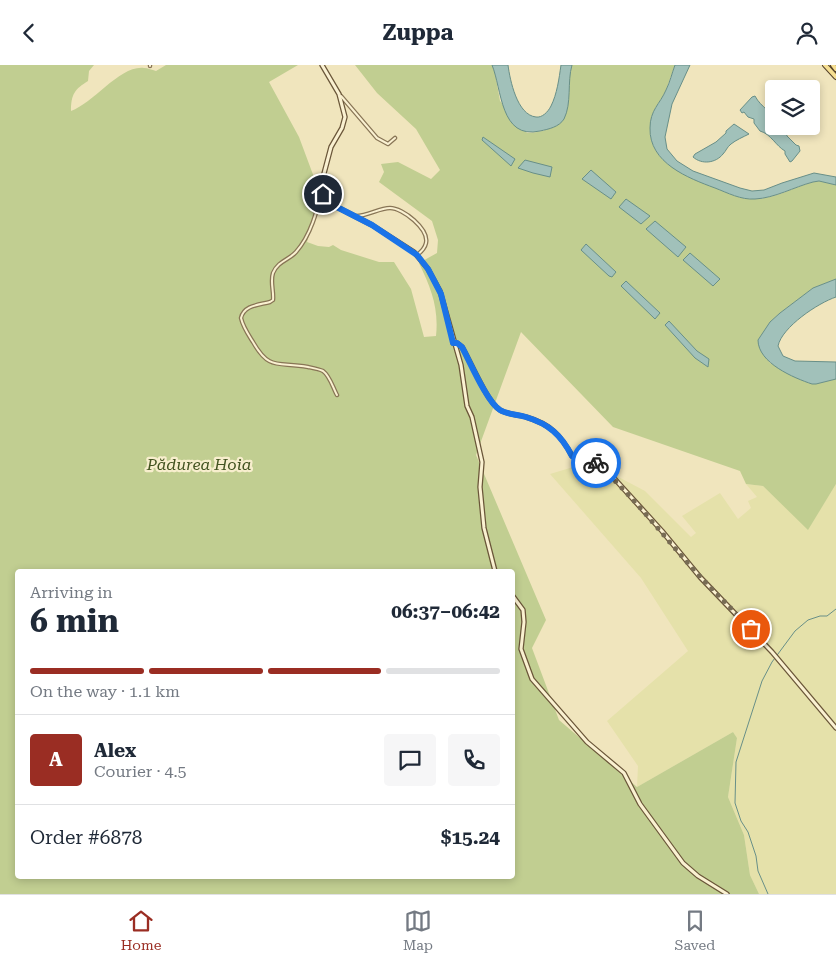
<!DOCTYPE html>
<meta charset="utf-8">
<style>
body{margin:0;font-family:"Roboto Serif",serif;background:#f6f6f7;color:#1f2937;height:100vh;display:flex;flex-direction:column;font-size:19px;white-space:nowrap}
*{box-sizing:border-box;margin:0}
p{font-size:16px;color:#747a83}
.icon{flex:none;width:28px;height:28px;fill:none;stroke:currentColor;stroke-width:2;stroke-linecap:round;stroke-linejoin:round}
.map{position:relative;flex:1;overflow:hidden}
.details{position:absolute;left:15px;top:504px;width:500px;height:310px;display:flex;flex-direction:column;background:#fff;border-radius:5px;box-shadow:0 2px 8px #0003}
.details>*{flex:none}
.buttons{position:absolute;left:765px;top:15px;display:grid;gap:10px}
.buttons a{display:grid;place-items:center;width:55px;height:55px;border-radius:5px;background:#fff;box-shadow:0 2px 8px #0003;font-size:25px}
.pin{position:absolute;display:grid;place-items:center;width:42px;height:42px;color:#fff;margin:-21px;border:2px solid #fff;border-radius:50%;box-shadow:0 1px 5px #0007}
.courier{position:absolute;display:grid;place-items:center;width:50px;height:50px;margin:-25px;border:4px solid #1a73e8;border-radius:50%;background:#fff;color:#222;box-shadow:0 1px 6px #0007}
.headline em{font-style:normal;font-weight:700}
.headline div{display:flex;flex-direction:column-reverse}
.headline{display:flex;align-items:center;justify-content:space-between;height:85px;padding:0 15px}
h1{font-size:32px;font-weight:700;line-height:38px}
.bar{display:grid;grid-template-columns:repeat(4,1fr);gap:8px 5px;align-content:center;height:60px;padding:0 15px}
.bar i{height:6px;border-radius:4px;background:#e0e1e3}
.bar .current{background:#9a2d23}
.bar p{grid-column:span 4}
.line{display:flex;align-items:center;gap:12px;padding:0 15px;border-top:1px solid #e0e1e3}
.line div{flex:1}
.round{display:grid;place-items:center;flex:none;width:52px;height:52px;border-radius:5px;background:#f6f6f7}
header{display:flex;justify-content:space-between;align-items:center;height:65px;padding:0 15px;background:#fff;font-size:22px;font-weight:700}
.dock{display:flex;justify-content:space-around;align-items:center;height:70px;border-top:1px solid #e0e1e3;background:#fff;font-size:14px;color:#747a83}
.dock a{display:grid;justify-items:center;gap:2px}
.dock .current{color:#9a2d23}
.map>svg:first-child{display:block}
.farmland{fill:#e5e1aa}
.green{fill:#c1ce91;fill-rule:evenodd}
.water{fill:#a1c1ba;stroke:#688f88}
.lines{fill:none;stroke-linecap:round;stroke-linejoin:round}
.stream{stroke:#688f88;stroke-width:1}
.street-casing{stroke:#887556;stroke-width:4.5}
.secondary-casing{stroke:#6a5639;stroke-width:5.5}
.primary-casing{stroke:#55422a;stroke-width:6}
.street{stroke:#faf1d1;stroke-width:2}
.secondary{stroke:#faf1d1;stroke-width:3}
.primary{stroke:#f6df92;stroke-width:4}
.done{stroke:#786c54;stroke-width:5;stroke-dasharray:0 9}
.route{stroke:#1a73e8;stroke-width:6}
.labels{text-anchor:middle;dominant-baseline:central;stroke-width:4.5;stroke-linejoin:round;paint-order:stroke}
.park-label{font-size:16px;font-style:italic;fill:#435421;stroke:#f7eecd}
</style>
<header><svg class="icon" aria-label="back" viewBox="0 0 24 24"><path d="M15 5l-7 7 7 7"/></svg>Zuppa<svg class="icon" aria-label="person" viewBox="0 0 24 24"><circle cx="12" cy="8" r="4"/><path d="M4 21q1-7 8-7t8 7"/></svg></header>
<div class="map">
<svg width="836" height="829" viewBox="0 0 836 829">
<rect width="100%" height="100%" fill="#f0e5bd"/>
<!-- farmland -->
<path class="farmland" d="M 590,397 L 645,426 L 691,472 L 696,468 L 682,451 L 720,428 L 738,454 L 751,443 L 748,436 L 757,432 L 746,419 L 763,421 L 808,464 L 836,419 L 836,829 L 759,829 L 750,810 L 744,770 L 728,732 L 737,673 L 733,667 L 637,722 L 638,701 L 607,656 L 688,586 L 641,513 L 550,409 Z"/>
<!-- green -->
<path class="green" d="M 0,0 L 94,0 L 89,6 L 88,16 C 75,24 71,29 71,46 C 94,38 120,0 144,3 C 148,3 152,5 156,6 L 166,0 L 298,0 L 269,17 L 299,72 L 321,131 L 307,177 L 318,181 L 329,182 L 333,180 L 341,185 L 379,197 L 394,197 L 411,224 L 424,272 L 436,271 C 439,243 431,223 419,198 L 437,188 L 438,175 L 432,156 L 379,117 L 384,107 L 381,99 L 398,97 L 431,114 L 440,105 L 416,64 L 377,28 L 355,0 L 496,0 L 495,8 L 500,36 L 527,68 C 578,65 562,35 572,0 L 675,0 C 672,8 669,17 666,25 C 660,39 650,45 650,63 C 649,98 688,112 715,123 C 728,128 741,135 755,134 C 775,134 794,122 813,117 L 819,116 L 836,120 L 836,214 L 813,223 L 780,248 L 770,257 L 758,275 L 760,284 L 770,298 L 807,317 L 816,319 L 836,314 L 836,419 L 808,465 L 763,421 L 746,419 L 740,406 L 613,362 L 521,267 L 476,390 L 546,555 L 532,583 L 559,655 L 637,722 L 733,667 L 737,673 L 728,732 L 744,770 L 750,810 L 759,829 L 0,829 ZM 18,506 L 512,506 L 512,811 L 18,811 Z"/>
<!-- water -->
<path class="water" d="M 492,0 L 508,0 C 510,15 517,50 536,52 C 542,53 548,47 551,41 C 557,29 559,14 561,0 L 572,0 C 567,17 572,38 564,54 C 559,62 549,64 540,66 C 500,75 502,24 492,0 Z
M 675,0 L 690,0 L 672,39 L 665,72 L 667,84 L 677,96 L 693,106 L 740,123 L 752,126 L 764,125 L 782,118 L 814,108 L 836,112 L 836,120 L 819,116 L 813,117 C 794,122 775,133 755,134 C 741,135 728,128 715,123 C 688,113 649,98 650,63 C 650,45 660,39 666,25 C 670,17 672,8 675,0 Z
M 755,31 C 761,43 774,46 774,61 L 784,63 L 787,71 L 796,80 L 799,81 L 800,86 L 792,96 L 790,97 L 785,89 L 785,86 C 776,81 771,69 760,66 L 754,58 L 754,54 L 748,52 L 744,47 L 742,48 L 740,45 L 752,32 Z
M 734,59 L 749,69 C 743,72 736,75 731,79 C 727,82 726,86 723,89 C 716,98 702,100 693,92 L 695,89 L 716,77 L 726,68 L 726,66 Z
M 483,72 L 515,94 L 511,101 L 482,75 Z
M 525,95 L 552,102 L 550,112 L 533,108 L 518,103 Z
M 591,105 L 616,127 L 611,134 L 582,114 Z
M 626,134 L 650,151 L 641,159 L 619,142 Z
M 655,156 L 686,182 L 678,192 L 646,164 Z
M 586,179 L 616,207 L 612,212 L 609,211 L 581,185 Z
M 690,188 L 720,214 L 713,221 L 683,195 Z
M 836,214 L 836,232 C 818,238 782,262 778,281 L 783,291 L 795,296 L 836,297 L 836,314 L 816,319 L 812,319 C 794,313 758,298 758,275 L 770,257 L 780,248 L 813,223 Z
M 626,216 L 660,248 L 655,254 L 621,221 Z
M 669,256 L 697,286 L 709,294 L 708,302 L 695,293 L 665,260 Z"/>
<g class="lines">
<!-- stream -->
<path class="stream" d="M 768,829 L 758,806 L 756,791 L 748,767 L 741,756 L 735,738 L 736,697 L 762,616 L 772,597 L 795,566 L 808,555 L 820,551 L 827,551 L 836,544"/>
<defs>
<path id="street" d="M 150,1 L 150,0
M 341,31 L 377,73 L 388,79 L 395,73
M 322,125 C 317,146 311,170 296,187 C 289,195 278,196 273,208 C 270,217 274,226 273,235 L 270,237 C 259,240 244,240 241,253 C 243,262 248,269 253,277 C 270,307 279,296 308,302 C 313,303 319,304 323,306 C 330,311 333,323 337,330
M 356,151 C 368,151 379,143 390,143 C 403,143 429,164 426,178 C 425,183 421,187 417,190"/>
<path id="secondary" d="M 322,0 L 339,29 L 345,52 L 342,63 L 331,82 L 322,116 L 323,129 L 331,139 L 372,160 L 414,187 L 428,204 L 440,226 L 461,300 L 467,341 L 472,352 L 482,397 L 480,422 L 484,463 L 495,506
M 453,278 L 457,278 L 462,282 C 471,297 487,337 500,345 C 508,350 517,349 526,352 C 550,359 561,370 572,391 L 589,392 L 612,411 L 662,466 L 700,512 L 772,587 L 836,663
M 512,530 L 523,545 L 524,557 L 521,584 L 532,614 L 587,677 L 624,708 L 640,739 L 683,798 L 698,811 L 727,829"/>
<path id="primary" d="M 825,0 L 836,12
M 833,0 L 836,4"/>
</defs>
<!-- street casing -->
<use href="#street" class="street-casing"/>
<!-- secondary casing -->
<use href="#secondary" class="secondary-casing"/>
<!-- primary casing -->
<use href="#primary" class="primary-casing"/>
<!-- street -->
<use href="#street" class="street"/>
<!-- secondary -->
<use href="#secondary" class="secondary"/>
<!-- primary -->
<use href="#primary" class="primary"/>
</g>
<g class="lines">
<!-- done -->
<path class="done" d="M 596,398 C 627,425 653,458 680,489 C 702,515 727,539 751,564"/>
<!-- route -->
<path class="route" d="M 323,129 L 331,139 L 372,160 L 417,190 L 428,204 L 441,229 L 453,278 L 457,278 L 462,282 C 470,297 487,337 500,345 C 508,350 517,349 526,352 C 549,359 561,370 572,391 L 586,391 L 596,398"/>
</g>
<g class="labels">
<!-- park labels -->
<g class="park-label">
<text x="199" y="399">Pădurea Hoia</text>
</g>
</g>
</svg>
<div class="buttons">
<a><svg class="icon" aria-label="layers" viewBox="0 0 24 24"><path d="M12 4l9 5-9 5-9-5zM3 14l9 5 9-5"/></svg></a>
</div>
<div class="pin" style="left:751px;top:564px;background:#ea580c"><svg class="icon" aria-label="bag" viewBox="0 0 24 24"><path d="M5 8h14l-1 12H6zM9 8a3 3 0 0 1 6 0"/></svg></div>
<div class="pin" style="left:323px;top:129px;background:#1f2937"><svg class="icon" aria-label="home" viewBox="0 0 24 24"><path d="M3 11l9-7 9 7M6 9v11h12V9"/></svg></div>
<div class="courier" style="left:596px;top:398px"><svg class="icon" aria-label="bike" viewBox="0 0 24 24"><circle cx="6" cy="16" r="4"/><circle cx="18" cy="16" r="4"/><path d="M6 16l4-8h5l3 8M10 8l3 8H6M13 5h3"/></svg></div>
<section class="details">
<div class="headline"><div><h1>6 min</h1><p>Arriving in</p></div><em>06:37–06:42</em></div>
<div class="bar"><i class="current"></i><i class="current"></i><i class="current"></i><i></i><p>On the way · 1.1 km</p></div>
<div class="line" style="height:90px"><b class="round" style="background:#9a2d23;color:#fff">A</b><div><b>Alex</b><p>Courier · 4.5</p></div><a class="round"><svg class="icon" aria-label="chat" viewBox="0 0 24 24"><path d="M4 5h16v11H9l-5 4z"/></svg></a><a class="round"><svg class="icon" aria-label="phone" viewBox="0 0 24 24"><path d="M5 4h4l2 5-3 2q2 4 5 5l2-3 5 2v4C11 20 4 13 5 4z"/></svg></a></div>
<div class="line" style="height:65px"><div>Order #6878</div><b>$15.24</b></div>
</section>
</div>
<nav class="dock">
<a class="current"><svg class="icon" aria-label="home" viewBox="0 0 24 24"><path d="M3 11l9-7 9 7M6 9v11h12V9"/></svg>Home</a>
<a><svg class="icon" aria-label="map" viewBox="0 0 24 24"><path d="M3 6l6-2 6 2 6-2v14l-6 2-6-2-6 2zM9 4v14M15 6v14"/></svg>Map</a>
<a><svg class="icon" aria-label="saved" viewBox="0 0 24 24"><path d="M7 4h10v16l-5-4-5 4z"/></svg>Saved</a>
</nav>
